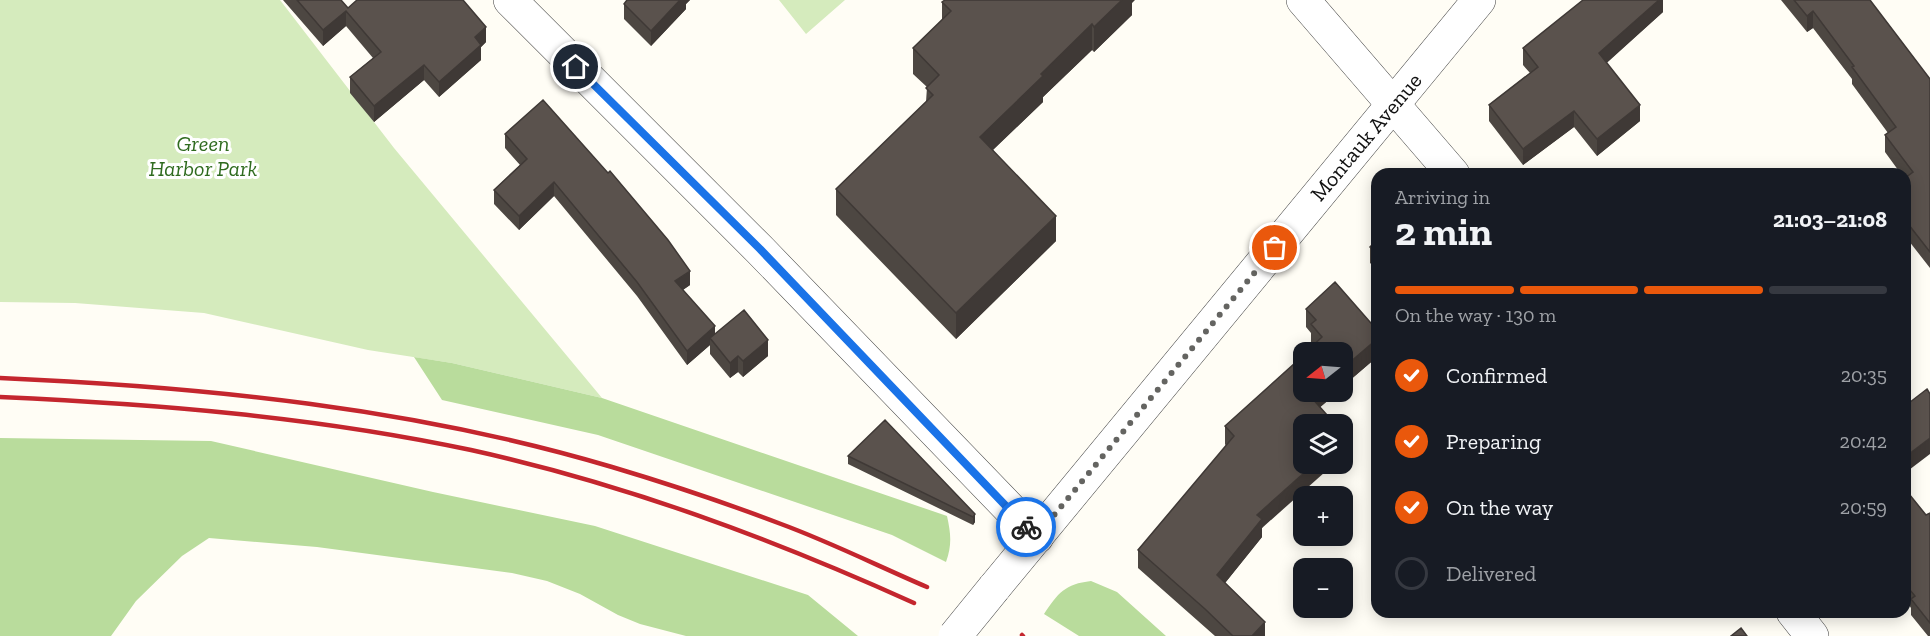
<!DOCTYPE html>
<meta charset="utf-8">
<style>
body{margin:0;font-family:"Zilla Slab",serif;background:#242831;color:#f1f3f6;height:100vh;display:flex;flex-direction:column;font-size:22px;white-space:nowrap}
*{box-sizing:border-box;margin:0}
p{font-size:20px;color:#9ea1a6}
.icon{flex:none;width:33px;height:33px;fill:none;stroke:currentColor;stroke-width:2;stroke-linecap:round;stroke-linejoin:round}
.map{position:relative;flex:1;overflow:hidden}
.details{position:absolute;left:1371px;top:168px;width:540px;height:450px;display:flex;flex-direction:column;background:#171b24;border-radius:18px;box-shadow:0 3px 15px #0003}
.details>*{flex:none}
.needle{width:39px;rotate:253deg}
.fabs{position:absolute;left:1293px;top:342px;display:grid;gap:12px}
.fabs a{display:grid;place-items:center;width:60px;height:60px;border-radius:12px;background:#171b24;box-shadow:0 3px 15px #0003;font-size:30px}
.pin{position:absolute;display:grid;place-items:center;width:51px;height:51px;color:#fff;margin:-26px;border:3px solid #fff;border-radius:50%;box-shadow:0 2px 6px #0007}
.courier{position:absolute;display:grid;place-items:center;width:60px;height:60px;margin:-30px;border:4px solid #1a73e8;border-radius:50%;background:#fff;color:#222;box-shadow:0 2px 8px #0007}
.overview em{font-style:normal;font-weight:800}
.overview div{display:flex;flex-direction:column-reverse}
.overview{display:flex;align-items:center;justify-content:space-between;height:102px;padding:0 24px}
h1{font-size:39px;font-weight:800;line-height:45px}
.bar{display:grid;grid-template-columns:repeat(4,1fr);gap:9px 6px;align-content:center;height:72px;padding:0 24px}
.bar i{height:8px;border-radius:4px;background:#363941}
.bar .current{background:#ea580c}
.bar p{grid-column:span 4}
ol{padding:0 24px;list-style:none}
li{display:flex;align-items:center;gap:18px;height:66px}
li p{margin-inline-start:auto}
li .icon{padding:6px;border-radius:50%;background:#ea580c;color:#fff;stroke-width:4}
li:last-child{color:#9ea1a6}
li i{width:33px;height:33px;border:3px solid #363941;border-radius:50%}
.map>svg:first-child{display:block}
.green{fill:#d5ebbd}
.forest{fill:#b9dc9c}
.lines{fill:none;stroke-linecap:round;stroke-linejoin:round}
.minor-casing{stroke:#444;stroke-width:34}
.tertiary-casing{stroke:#444;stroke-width:34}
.minor{stroke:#fff;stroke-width:33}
.tertiary{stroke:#fff;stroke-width:33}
.rail{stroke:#c4262e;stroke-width:4.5}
.tertiary-bridge-casing{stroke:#444;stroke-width:34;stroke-linecap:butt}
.tertiary-bridge{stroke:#fff;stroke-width:33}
.wall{fill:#4d4742}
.shaded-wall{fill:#3f3936}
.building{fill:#5a524d;stroke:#3f3936;stroke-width:1.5}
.done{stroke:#646461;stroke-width:6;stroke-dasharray:0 10.8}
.route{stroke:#1a73e8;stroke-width:8}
.labels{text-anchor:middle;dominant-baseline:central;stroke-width:6;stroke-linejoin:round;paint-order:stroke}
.street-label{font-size:22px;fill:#111;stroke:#fff}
.park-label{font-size:22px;font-style:italic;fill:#2f6b1f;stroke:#fff}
</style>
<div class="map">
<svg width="1930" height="636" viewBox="0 0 1930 636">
<rect width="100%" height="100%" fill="#fffdf5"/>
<!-- green -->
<path class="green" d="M 0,0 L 280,0 L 394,148 L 602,398 L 452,363 L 368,350 L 204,313 L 75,303 L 0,302 Z
M 779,0 L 845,0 L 806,34 Z"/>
<!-- forest -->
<path class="forest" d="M 414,357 L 452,363 L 602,398 L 947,516 C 951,534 952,545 946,562 L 892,535 L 598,435 L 442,400 Z
M 0,438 L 211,441 L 433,492 L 595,526 L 808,595 L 858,636 L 686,636 L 640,624 L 618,615 L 580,594 L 547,581 L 512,573 L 317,547 L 209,538 L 182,556 L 136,601 L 111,636 L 0,636 Z
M 1091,581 L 1117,592 L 1166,636 L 1079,636 L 1044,614 C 1058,593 1065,584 1091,581 Z"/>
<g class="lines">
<defs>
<path id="minor" d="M 510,0 L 760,250 L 1037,537
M 1303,0 L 1453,174
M 1793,612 L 1812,636"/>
<path id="tertiary" d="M 994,588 L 1479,0"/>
</defs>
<!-- minor casing -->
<use href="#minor" class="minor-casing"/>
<!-- tertiary casing -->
<use href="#tertiary" class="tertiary-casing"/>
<!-- minor -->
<use href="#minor" class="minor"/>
<!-- tertiary -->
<use href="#tertiary" class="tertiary"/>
<!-- rail -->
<path class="rail" d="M 0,378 C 206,387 414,408 612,467 C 669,484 726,503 781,524 C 830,542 878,566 927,587
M 0,397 C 157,404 316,417 471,450 C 625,484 770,538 914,603
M 1022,635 L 1023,636"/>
<defs>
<path id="tertiary-bridge" d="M 955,636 L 994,588"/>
</defs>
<!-- tertiary-bridge casing -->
<use href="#tertiary-bridge" class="tertiary-bridge-casing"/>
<!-- tertiary-bridge -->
<use href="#tertiary-bridge" class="tertiary-bridge"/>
</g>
<!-- wall -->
<path class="wall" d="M 283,0 L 341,0 L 348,8 L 486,42 L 481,47 L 481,60 L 439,97 L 424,80 L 374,122 L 350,93 L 350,77 L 373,58 L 346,26 L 323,46 Z
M 627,0 L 690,0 L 686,4 L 686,9 L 651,46 L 624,19 L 624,4 Z
M 1663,0 L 1663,12 L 1606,63 L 1640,121 L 1597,156 L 1574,127 L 1523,165 L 1489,121 L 1489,105 L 1530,73 L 1523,65 L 1523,48 Z
M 1781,0 L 1870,0 L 1930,79 L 1930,268 L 1905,236 L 1905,174 L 1901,174 L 1885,152 L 1885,135 L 1888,133 L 1852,84 L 1852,79 L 1813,28 L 1807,32 Z
M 942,2 L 1132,3 L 1132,15 L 1094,52 L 1092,50 L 1043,97 L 1043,102 L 993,150 L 1056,241 L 956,339 L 836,215 L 836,189 L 926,102 L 927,87 L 913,74 L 913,48 L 942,20 Z
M 505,134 L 690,285 L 683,290 L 715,333 L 768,356 L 743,377 L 738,372 L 730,378 L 710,354 L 710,345 L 687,365 L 637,296 L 554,196 L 519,230 L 494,204 L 494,190 L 520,165 L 505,148 Z
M 1377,240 L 1377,269 L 1370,263 L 1370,247 Z
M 1306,309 L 1377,330 L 1377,357 L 1342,387 L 1311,342 L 1311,333 L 1306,327 Z
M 1304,392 L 1338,392 L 1320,407 L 1262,528 L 1262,537 L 1225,583 L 1265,636 L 1215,636 L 1138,568 L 1138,550 L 1226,446 L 1225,444 L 1225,426 Z
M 848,456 L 975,514 L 975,522 L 973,525 L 848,464 Z
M 1905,489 L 1926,515 L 1930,513 L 1930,636 L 1928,636 L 1911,615 L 1911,608 L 1905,599 Z"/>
<!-- shaded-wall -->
<path class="shaded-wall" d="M 680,0 L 690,0 L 686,4 L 686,9 L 651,46 L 651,31 Z
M 1122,0 L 1135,0 L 1132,3 L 1132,15 L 1094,52 L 1094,27 Z
M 1659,0 L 1663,0 L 1663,12 L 1599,70 L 1599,53 Z
M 346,11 L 346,26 L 323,46 L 323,30 Z
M 1813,11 L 1813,28 L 1807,32 L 1807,16 Z
M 1092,24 L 1092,50 L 1043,97 L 1043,102 L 980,162 L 980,137 L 1041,74 Z
M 486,27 L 486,42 L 481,47 L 481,60 L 439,97 L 439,82 L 475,37 Z
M 424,65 L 424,80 L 374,122 L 374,106 Z
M 1640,105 L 1640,121 L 1597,156 L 1597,139 Z
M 1574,111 L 1574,127 L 1523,165 L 1523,149 Z
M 554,182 L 554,196 L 519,230 L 519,216 Z
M 1056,216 L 1056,241 L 956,339 L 956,313 Z
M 690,271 L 690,285 L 675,295 L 675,281 Z
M 715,326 L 715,340 L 710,338 L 710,345 L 687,365 L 687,351 Z
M 1377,339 L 1377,357 L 1342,387 L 1342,369 Z
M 768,340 L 768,356 L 743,377 L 743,361 Z
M 738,356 L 738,372 L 730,378 L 730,363 Z
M 1317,392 L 1338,392 L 1311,415 L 1311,397 Z
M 1345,436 L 1345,453 L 1342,456 L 1342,438 Z
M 1930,438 L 1930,454 L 1905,473 L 1905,457 Z
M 1314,464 L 1334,464 L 1262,528 L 1262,537 L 1217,593 L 1217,575 L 1257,515 Z
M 975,514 L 975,522 L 973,525 L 973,517 Z
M 1265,622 L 1265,636 L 1252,636 Z"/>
<!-- building -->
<path class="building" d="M 297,0 L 341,0 L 348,8 L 357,0 L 463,0 L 486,27 L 475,37 L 481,45 L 439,82 L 424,65 L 374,106 L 350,77 L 381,52 L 346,11 L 323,30 Z
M 627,0 L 680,0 L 651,31 L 624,4 Z
M 945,0 L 1122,0 L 1094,27 L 1092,24 L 1041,74 L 1043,76 L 980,137 L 1056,216 L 956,313 L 836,189 L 933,95 L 926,88 L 939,75 L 913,48 L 951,11 L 942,2 Z
M 1583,0 L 1659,0 L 1599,53 L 1640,105 L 1597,139 L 1574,111 L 1523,149 L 1489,105 L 1538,67 L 1523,48 Z
M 1794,0 L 1870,0 L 1930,79 L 1930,252 L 1905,220 L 1905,178 L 1913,172 L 1885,135 L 1896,127 L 1852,67 L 1854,66 L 1813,11 L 1807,16 Z
M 543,100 L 608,173 L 610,171 L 668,240 L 690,271 L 675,281 L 715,326 L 687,351 L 637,282 L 554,182 L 519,216 L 494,190 L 527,159 L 505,134 Z
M 1377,240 L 1377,254 L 1370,247 Z
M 1335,282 L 1377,330 L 1377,339 L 1342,369 L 1342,352 L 1306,352 L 1322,337 L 1311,324 L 1316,320 L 1306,309 Z
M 744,310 L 768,340 L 743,361 L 738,356 L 730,363 L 710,338 Z
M 1304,355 L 1304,392 L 1317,392 L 1311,397 L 1335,424 L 1304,424 L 1304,464 L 1314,464 L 1257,515 L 1262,519 L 1217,575 L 1265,622 L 1252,636 L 1233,636 L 1205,609 L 1138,550 L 1234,436 L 1225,426 Z
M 1927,389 L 1930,394 L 1930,438 L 1905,457 L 1905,406 Z
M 885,420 L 975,514 L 973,517 L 848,456 Z
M 1905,489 L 1926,515 L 1930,513 L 1930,623 L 1911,599 L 1915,596 L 1905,584 Z
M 1741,628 L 1747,636 L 1731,636 Z"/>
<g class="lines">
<!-- done -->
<path class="done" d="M 1026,527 L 1036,537 L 1275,248"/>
<!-- route -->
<path class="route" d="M 576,67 L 760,249 L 1026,527"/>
</g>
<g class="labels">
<!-- street labels -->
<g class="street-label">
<text transform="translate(1366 137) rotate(-50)">Montauk Avenue</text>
</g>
<!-- park labels -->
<g class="park-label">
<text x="203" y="143">Green<tspan x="203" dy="25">Harbor Park</tspan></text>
</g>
</g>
</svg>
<div class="fabs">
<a><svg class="needle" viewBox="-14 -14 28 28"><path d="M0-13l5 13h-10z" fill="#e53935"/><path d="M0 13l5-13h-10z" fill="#9ea1a6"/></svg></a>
<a><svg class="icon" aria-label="layers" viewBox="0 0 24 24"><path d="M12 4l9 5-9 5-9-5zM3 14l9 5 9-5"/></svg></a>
<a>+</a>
<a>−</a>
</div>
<div class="pin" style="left:1275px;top:248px;background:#ea580c"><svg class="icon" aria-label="bag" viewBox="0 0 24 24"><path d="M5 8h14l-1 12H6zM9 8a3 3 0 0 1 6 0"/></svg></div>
<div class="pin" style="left:576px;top:67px;background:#1f2937"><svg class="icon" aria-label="home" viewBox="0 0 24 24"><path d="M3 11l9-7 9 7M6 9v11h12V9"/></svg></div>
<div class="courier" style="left:1026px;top:527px"><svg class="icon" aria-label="bike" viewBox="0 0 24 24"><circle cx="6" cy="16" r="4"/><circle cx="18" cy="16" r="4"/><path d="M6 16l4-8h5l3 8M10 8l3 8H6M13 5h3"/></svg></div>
<section class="details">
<div class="overview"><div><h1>2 min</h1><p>Arriving in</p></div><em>21:03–21:08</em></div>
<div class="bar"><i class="current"></i><i class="current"></i><i class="current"></i><i></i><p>On the way · 130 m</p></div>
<ol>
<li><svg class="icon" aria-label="check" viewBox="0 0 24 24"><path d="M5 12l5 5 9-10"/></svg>Confirmed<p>20:35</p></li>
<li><svg class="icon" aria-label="check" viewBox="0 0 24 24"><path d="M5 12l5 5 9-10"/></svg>Preparing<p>20:42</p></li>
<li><svg class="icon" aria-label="check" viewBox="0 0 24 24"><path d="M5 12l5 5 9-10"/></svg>On the way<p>20:59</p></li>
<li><i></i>Delivered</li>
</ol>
</section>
</div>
